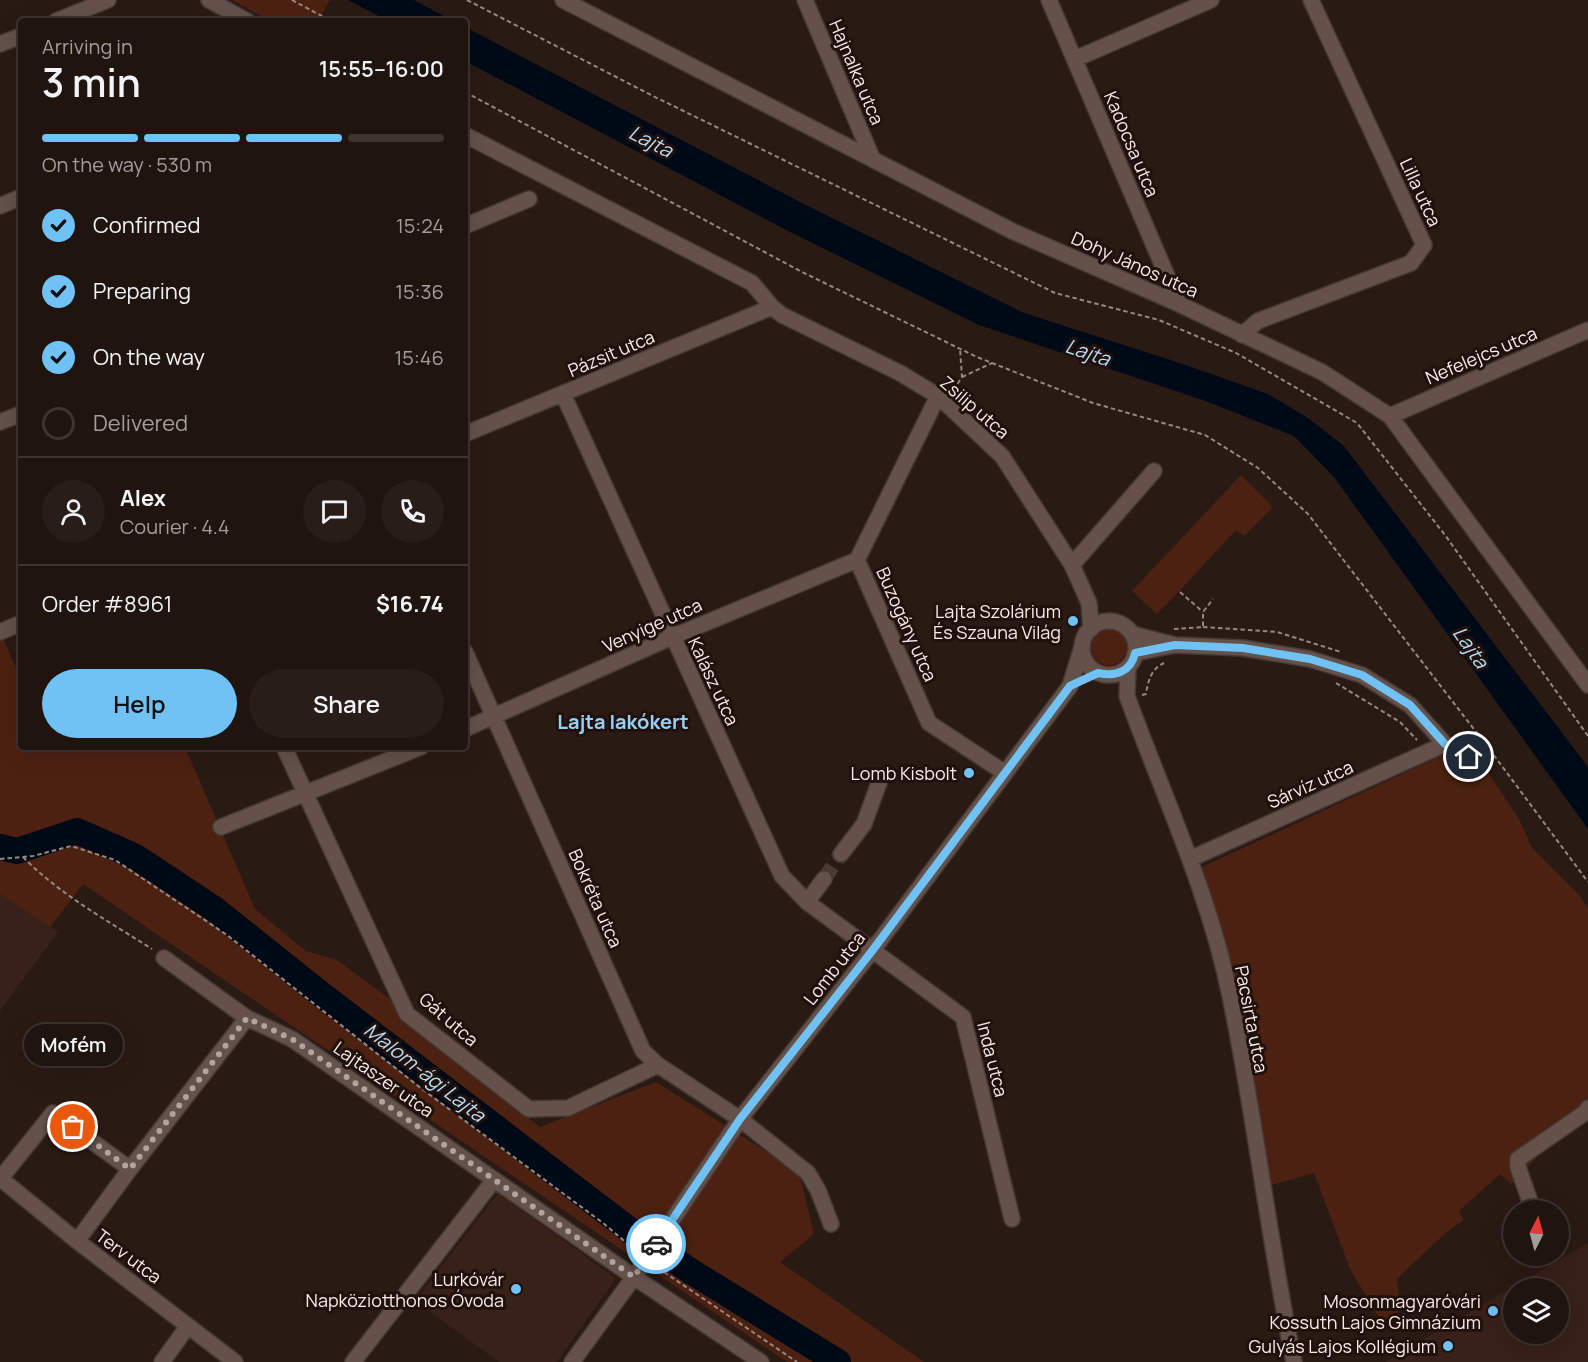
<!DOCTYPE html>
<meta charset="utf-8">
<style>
body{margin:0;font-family:Manrope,sans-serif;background:#281d18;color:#f1f3f6;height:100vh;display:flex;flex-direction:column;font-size:22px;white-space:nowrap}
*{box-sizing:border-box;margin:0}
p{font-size:20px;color:#a29e9e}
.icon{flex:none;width:33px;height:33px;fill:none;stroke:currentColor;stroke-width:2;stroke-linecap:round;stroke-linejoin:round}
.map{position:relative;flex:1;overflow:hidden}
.drawer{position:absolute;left:18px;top:18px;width:450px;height:732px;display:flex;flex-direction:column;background:#20140f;border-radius:6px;box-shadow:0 6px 24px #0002,0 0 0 2px #3d332f}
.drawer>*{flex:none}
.needle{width:39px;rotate:6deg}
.buttons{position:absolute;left:1503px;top:1200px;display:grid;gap:12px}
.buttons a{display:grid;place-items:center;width:66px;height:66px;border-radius:50%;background:#20140f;box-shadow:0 6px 24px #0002,0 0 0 2px #3d332f;font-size:30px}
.pin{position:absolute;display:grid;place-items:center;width:51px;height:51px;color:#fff;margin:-26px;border:3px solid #fff;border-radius:50%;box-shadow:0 2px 6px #0007}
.courier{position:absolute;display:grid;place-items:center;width:60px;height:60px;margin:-30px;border:4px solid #70c1f4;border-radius:50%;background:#fff;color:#222;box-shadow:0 2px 8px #0007}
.bubble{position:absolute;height:42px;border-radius:21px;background:#20140f;box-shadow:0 6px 24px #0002,0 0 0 2px #3d332f;font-size:20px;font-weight:600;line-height:42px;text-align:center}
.overview em{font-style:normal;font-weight:600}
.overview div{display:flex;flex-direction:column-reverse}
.overview{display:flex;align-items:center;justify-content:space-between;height:102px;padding:0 24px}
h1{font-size:39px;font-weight:600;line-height:45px}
.bar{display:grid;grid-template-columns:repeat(4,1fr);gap:9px 6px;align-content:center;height:72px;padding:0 24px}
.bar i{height:8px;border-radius:4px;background:#3d332f}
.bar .active{background:#70c1f4}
.bar p{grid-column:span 4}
.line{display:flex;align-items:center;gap:15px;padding:0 24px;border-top:2px solid #3d332f}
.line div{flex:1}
.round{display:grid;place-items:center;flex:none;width:63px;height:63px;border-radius:32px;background:#281d18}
ol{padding:0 24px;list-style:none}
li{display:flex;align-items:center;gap:18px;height:66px}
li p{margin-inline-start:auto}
li .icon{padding:6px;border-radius:50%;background:#70c1f4;color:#111;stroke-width:4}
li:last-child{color:#a29e9e}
li i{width:33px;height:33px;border:3px solid #3d332f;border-radius:50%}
.button{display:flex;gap:12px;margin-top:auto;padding:12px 24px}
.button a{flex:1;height:69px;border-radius:36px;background:#70c1f4;color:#111;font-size:24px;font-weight:600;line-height:69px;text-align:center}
.button a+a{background:#281d18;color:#f1f3f6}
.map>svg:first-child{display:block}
.built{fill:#372119;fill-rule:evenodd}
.green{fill:#4c2111}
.water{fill:#000a17}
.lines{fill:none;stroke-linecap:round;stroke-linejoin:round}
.river{stroke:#000a17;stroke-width:26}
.minor-tunnel{stroke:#493a34;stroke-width:15;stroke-dasharray:15 8;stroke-linecap:butt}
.minor-casing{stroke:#453835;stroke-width:18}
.path{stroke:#968883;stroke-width:2;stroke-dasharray:4.5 3;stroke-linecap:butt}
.minor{stroke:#63514a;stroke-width:15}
.done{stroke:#b1a39e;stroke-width:6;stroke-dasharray:0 10.8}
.route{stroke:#70c1f4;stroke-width:8}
.poi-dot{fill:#70c1f4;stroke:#20110c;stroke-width:2}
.labels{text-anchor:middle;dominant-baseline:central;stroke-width:6;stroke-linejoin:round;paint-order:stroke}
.street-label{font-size:18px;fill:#f9ede9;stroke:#20110c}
.poi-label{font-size:18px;fill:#f9ede9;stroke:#20110c;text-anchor:end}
.water-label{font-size:20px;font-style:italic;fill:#b7def8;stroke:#20110c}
.neighbourhood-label{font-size:20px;font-weight:bold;fill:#97d1f7;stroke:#20110c}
</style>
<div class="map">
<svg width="1588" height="1362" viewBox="0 0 1588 1362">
<rect width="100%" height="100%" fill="#2a1a14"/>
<!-- built -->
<path class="built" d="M 0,894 L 58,932 L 0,1011 Z
M 498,1193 L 616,1278 L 557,1362 L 499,1362 L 415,1301 Z
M 1588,1243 L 1588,1362 L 1385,1362 ZM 1558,1288 L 1558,1334 L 1514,1334 L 1514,1288 Z"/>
<!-- green -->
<path class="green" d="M 232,0 L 330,0 L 318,21 L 270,21 Z
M 1241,475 L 1273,507 L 1244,536 L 1236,530 C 1209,558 1184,587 1157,614 L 1132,591 Z
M1091 647a18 18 0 1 1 36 0a18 18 0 1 1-36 0Z
M 3,638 L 21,680 L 21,747 L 185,747 L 255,909 L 306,951 L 337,960 L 390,999 L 402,1018 L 540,1127 L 656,1082 L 799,1172 L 814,1234 L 780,1262 L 924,1362 L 787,1362 L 83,884 L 50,927 L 0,894 L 0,639 Z
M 1458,748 L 1483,765 L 1519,819 L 1532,848 L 1580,896 L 1588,908 L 1588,1105 L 1511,1184 L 1500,1174 L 1459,1211 L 1464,1220 C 1439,1236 1419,1259 1397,1279 L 1401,1309 L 1384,1326 L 1350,1269 L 1314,1173 L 1267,1186 L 1232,974 L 1202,867 Z"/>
<!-- water -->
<path class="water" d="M 348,0 L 414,0 L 453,21 L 388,21 Z
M 465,27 L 804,204 L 1024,313 L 1180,363 L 1268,394 L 1308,418 L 1344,446 L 1588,767 L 1588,829 L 1334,477 L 1294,436 L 1203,400 L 979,325 L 790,232 L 465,61 Z"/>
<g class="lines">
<!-- river -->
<path class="river" d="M 0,847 L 17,851 L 77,831 L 136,857 L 213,908 L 322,995 L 631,1231 L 692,1272 L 838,1362"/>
<!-- minor-tunnel -->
<path class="minor-tunnel" d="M 824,879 L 841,854"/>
<defs>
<path id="minor" d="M 209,0 L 247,21
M 563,0 L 1012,231 L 1179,304 L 1322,372 L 1390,416 L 1588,685
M 805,0 L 873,160
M 1049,0 L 1179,304
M 56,21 L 108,0
M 0,44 L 21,36
M 1075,59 L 1211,0
M 465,135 L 752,283 L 772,307 L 782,315 L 900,373 L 938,396 L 1002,456 L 1072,565 L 1089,603 L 1091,629
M 0,206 L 21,197
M 465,226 L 529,199
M 1242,335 L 1258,321 L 1411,263 L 1424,245 L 1311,0
M 563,394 L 782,876 L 807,902 L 963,1017 L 1012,1219
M 938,396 L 857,560 L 929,723 L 1005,773
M 1390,416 L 1588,330
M 0,422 L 21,414
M 465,434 L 772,307
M 1072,565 L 1154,471
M1082 648a27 27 0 1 1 54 0a27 27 0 1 1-54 0Z
M 0,632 L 21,623
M 1132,634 L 1175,645 L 1135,653
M 1175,645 L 1243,648 L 1310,659 L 1362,675 L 1410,705 L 1445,744 L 1469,757
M 465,652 L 643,1051 L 658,1065 L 740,1119 L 808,1173 L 818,1190 L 831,1224
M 1128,668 L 1127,696 C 1163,795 1209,892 1230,996 C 1255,1117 1269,1241 1294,1362
M 465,729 L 672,637 L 857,560
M 284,747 L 407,1014 L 529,1109 L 568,1108 L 658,1065
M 221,827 L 421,747
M 841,854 L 864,824 L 879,783
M 1190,859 L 1445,744
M 807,902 L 824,879
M 164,958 L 247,1018 L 292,1039 L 634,1277 L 761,1362
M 0,1178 L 77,1241 L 235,1362
M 0,1179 L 53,1113 L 130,1169
M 1533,1210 L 1518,1167 L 1518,1159 L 1586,1112 L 1588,1108
M 77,1241 L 130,1169 L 247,1018
M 1536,1259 L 1541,1256
M 162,1362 L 188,1326
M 353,1362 L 494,1180
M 572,1362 L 634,1277 L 740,1119 L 872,951 L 1070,686 L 1082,647"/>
</defs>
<!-- minor casing -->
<use href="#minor" class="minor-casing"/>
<!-- path -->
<path class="path" d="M 292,0 L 331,21
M 467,0 L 653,96 L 1055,293 L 1159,320 L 1236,353 L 1357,423 L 1445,535 L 1588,736
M 465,92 L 802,272 L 977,357 L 1093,403 L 1205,435 L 1258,468 L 1308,514 L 1490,750 L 1588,882
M 962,377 L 992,363
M 953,390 L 962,377 L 960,348
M 1180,592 L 1203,612
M 1203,627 L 1277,632 L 1341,652
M 1174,629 L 1203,627 L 1203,612 L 1213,599
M 1336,683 L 1400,722 L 1417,740
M 1142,695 L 1146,694 C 1148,681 1151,669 1164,663
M 23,857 C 59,894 108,921 152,949
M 0,859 L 33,856 L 71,846 L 115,860 L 227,935 L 422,1089 L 603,1223 L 635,1250
M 658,1268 L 797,1362"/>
<!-- minor -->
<use href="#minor" class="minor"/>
</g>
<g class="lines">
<!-- done -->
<path class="done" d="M 73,1127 L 130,1169 L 247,1018 L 292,1039 L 634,1277 L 656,1244"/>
<!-- route -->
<path class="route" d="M 656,1244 L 740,1119 L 872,951 L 1070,686 L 1098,673 C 1115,677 1131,672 1135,653 L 1175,645 L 1243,648 L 1310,659 L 1362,675 L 1410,705 L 1445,744 L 1469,757"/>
</g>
<!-- markers -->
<g class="poi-dot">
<circle cx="1073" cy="621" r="6"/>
<circle cx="969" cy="773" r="6"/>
<circle cx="516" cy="1289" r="6"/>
<circle cx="1493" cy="1311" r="6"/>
<circle cx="1448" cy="1346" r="6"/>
</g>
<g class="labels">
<!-- street labels -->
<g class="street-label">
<text transform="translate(857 72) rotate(67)">Hajnalka utca</text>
<text transform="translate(1132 144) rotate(67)">Kadocsa utca</text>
<text transform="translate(1421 192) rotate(65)">Lilla utca</text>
<text transform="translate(1135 264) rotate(24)">Dohy János utca</text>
<text transform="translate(611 353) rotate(-23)">Pázsit utca</text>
<text transform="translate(1481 355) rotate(-23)">Nefelejcs utca</text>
<text transform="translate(975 407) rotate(41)">Zsilip utca</text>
<text transform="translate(907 624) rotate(66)">Buzogány utca</text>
<text transform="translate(652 625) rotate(-24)">Venyige utca</text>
<text transform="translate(714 681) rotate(65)">Kalász utca</text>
<text transform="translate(1310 784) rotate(-24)">Sárvíz utca</text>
<text transform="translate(596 898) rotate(66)">Bokréta utca</text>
<text transform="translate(834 968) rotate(-52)">Lomb utca</text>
<text transform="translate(449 1019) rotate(41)">Gát utca</text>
<text transform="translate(1252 1019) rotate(79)">Pacsirta utca</text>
<text transform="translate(993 1059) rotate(76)">Inda utca</text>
<text transform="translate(384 1079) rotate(35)">Lajtaszer utca</text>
<text transform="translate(129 1256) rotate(37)">Terv utca</text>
</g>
<!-- poi labels -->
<g class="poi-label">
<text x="1061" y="611">Lajta Szolárium<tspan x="1061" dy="21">És Szauna Világ</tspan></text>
<text x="957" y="773">Lomb Kisbolt</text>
<text x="504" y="1279">Lurkóvár<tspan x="504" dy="21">Napköziotthonos Óvoda</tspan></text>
<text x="1481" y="1301">Mosonmagyaróvári<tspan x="1481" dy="21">Kossuth Lajos Gimnázium</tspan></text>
<text x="1436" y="1346">Gulyás Lajos Kollégium</text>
</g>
<!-- water labels -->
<g class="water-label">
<text transform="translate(651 141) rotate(27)">Lajta</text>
<text transform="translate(1088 352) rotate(19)">Lajta</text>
<text transform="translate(1471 647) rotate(55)">Lajta</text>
<text transform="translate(425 1072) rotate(38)">Malom-ági Lajta</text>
</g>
<!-- neighbourhood labels -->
<g class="neighbourhood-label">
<text x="623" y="721">Lajta lakókert</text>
</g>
</g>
</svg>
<div class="buttons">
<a><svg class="needle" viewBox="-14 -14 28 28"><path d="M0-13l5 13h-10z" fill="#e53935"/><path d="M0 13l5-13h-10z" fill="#a29e9e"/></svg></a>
<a><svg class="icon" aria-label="layers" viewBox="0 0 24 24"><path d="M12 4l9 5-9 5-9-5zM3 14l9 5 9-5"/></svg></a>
</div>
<div class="pin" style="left:73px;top:1127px;background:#ea580c"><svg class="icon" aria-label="bag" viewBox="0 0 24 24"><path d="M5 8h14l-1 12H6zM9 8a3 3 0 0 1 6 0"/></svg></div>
<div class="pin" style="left:1469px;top:757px;background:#1f2937"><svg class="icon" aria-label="home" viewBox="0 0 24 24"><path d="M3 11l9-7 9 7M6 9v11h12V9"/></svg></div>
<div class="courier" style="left:656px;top:1244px"><svg class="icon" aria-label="car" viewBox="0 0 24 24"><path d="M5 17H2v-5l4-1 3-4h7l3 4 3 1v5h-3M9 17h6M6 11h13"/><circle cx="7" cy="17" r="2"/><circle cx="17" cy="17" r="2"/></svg></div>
<div class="bubble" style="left:24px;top:1024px;width:99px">Mofém</div>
<section class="drawer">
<div class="overview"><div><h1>3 min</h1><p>Arriving in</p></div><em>15:55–16:00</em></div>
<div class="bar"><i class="active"></i><i class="active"></i><i class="active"></i><i></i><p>On the way · 530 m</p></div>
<ol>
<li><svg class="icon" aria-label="check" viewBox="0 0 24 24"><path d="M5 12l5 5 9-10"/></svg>Confirmed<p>15:24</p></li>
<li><svg class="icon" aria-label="check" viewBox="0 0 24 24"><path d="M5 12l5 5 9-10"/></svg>Preparing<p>15:36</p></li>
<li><svg class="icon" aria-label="check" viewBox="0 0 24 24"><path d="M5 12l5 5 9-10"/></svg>On the way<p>15:46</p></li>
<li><i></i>Delivered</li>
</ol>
<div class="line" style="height:108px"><a class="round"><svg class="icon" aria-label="person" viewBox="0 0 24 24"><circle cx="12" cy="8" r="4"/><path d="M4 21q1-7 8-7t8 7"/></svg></a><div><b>Alex</b><p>Courier · 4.4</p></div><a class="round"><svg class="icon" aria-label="chat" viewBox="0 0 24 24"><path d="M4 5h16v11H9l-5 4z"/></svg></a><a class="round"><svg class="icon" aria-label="phone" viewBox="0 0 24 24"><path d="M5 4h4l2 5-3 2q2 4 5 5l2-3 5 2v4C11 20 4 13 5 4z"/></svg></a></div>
<div class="line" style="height:78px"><div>Order #8961</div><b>$16.74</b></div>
<div class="button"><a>Help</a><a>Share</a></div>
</section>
</div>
